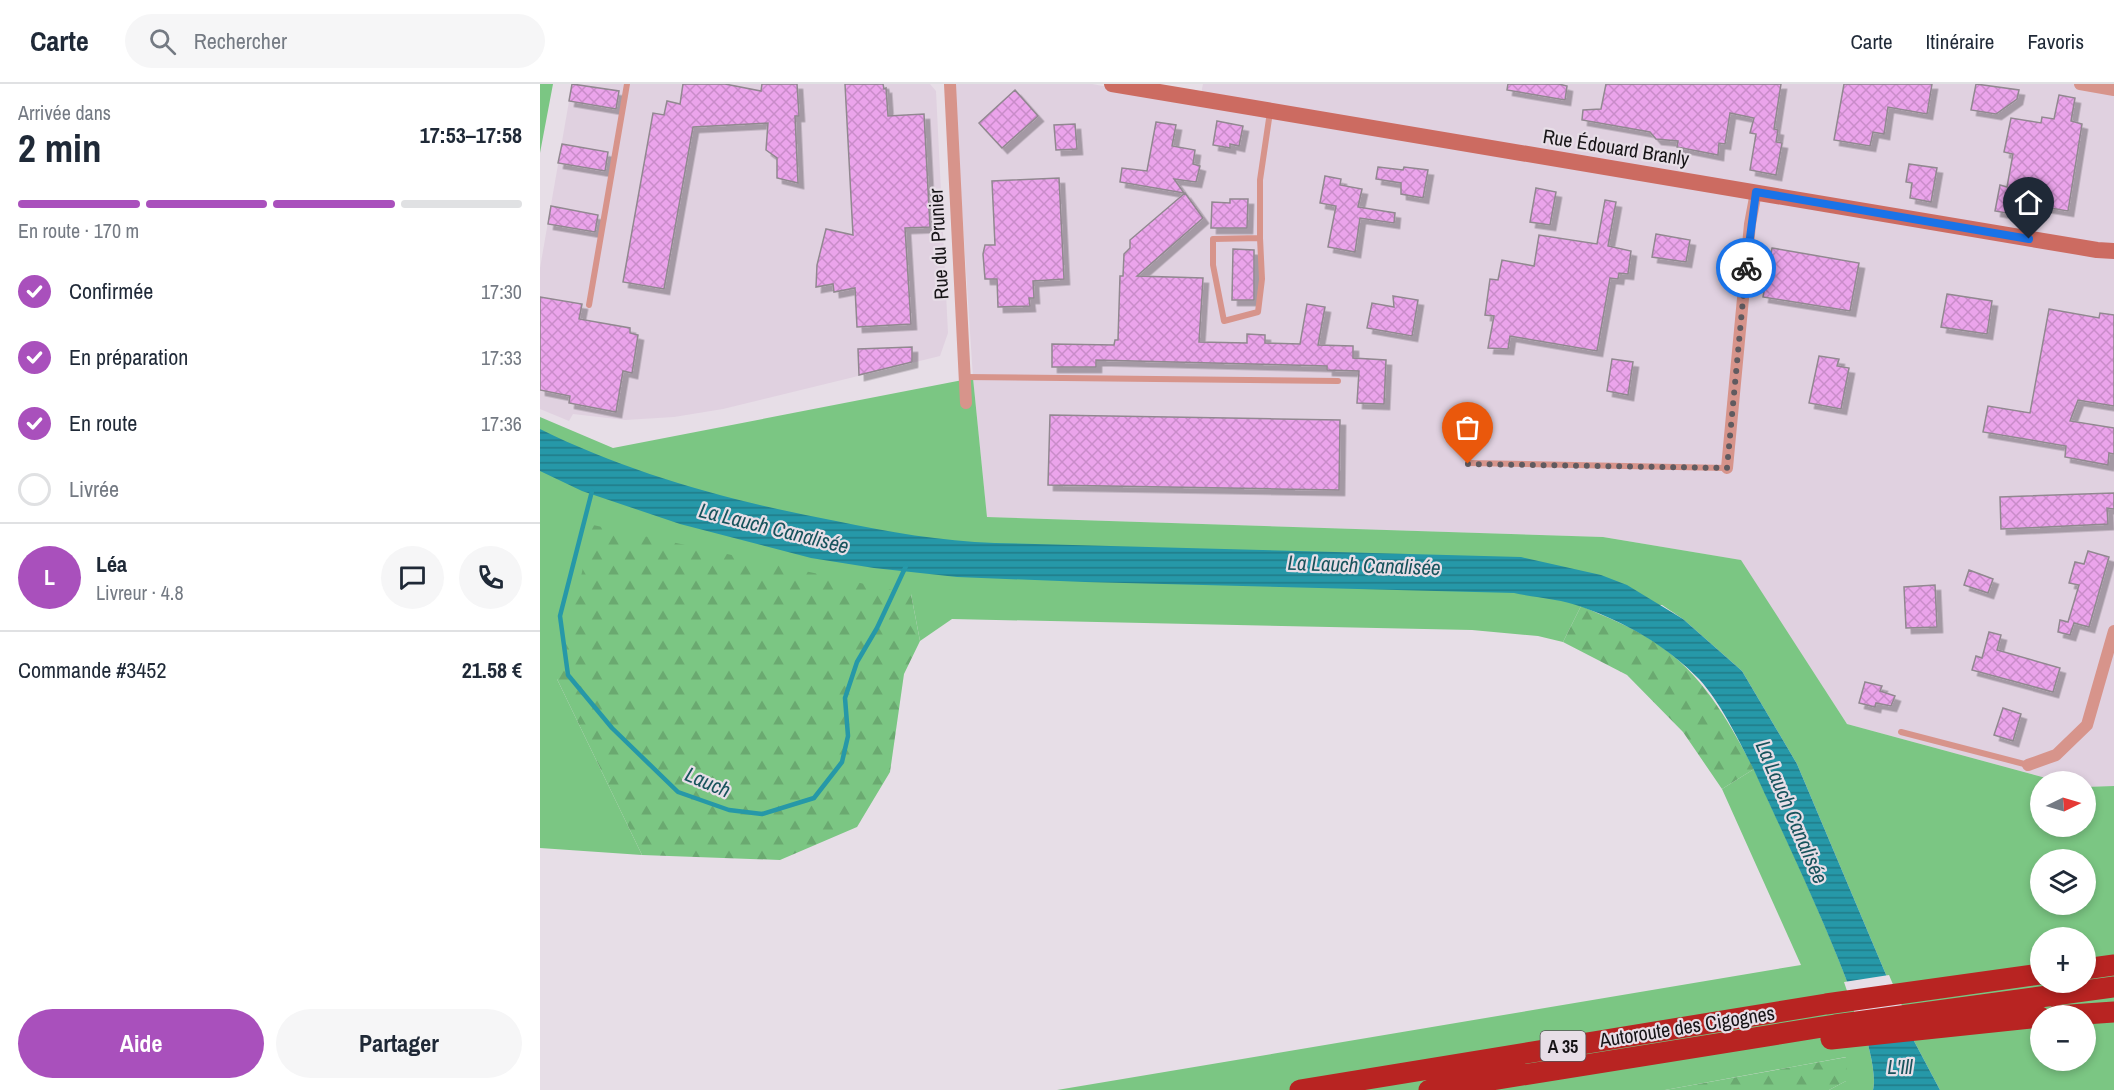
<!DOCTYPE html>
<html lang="fr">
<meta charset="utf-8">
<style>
body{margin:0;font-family:"Archivo Narrow",sans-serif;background:#f6f6f7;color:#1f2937;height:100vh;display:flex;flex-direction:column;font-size:22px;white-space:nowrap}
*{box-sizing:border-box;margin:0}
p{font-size:20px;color:#747a83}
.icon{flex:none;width:33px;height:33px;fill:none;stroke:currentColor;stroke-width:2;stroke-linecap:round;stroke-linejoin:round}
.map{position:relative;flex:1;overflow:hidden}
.details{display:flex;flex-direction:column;background:#fff;width:540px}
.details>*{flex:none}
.needle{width:39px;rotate:85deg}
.buttons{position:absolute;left:1490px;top:687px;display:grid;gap:12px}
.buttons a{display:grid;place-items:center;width:66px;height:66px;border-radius:50%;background:#fff;box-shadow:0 3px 9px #0003;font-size:30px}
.pin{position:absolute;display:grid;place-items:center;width:51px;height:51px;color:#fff;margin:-62px -26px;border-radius:50% 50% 50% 0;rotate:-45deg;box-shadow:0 0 6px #0007}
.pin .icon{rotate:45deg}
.courier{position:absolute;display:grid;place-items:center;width:60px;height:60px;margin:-30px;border:4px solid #1a73e8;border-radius:50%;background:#fff;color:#222;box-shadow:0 2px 8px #0007}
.summary em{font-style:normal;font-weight:700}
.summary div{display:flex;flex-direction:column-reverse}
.summary{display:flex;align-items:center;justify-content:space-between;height:102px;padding:0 18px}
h1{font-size:39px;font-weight:700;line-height:45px}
.bar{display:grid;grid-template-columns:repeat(4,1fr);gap:9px 6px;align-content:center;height:72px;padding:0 18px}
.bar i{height:8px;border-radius:4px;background:#e0e1e3}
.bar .selected{background:#a950bc}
.bar p{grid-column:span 4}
.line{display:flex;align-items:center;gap:15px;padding:0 18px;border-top:2px solid #e0e1e3}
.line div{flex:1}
.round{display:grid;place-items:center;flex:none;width:63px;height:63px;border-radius:32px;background:#f6f6f7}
ol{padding:0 18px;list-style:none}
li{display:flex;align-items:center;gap:18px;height:66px}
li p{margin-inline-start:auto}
li .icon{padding:6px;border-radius:50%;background:#a950bc;color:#fff;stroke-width:4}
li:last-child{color:#747a83}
li i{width:33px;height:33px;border:3px solid #e0e1e3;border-radius:50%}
.button{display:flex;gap:12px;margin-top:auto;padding:12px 18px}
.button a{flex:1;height:69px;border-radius:36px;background:#a950bc;color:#fff;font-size:24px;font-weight:700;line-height:69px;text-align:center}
.button a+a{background:#f6f6f7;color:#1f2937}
header{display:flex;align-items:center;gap:36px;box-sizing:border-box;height:84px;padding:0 30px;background:#fff;border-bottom:2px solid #e0e1e3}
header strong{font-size:28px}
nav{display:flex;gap:33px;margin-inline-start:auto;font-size:21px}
.search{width:420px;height:54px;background:#f6f6f7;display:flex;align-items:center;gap:15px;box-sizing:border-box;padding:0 21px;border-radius:33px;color:#747a83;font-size:22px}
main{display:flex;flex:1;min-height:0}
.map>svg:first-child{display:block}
.built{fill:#e0d1e0}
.grass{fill:#7bc683;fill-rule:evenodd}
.forest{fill:url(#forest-firs)}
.water{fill:url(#water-rules)}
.pier{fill:#e7dee7}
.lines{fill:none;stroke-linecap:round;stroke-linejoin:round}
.stream{stroke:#2698a8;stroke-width:4.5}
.building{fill:url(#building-cross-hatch);stroke:#918890;stroke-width:1.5;filter:url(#shadow)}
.lane{stroke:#d7948b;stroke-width:6}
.street{stroke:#d7948b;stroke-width:12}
.secondary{stroke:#cc6b61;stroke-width:16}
.highway{stroke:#b82422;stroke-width:21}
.done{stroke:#605b60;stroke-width:6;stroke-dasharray:0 10.8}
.route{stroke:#1a73e8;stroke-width:8}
.labels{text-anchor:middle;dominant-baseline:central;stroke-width:4.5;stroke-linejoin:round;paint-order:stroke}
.shield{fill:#e7dee7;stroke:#555155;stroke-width:1.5}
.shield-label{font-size:18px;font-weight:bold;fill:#171417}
.street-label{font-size:20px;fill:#171417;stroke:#e7dee7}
.water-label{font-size:21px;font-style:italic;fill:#17535c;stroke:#e7dee7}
</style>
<header>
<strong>Carte</strong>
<div class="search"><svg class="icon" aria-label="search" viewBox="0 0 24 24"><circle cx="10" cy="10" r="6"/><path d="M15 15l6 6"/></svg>Rechercher</div>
<nav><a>Carte</a><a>Itinéraire</a><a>Favoris</a></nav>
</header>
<main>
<section class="details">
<div class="summary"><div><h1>2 min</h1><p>Arrivée dans</p></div><em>17:53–17:58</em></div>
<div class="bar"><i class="selected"></i><i class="selected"></i><i class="selected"></i><i></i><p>En route · 170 m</p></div>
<ol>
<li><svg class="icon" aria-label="check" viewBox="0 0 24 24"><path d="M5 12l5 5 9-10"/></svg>Confirmée<p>17:30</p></li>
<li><svg class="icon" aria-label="check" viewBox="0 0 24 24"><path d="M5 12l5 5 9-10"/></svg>En préparation<p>17:33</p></li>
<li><svg class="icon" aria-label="check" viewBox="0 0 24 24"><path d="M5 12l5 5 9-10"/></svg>En route<p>17:36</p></li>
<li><i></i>Livrée</li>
</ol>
<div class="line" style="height:108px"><b class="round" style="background:#a950bc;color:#fff">L</b><div><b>Léa</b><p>Livreur · 4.8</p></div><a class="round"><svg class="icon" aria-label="chat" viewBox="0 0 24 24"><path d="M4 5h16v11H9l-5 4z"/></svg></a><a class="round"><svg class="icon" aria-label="phone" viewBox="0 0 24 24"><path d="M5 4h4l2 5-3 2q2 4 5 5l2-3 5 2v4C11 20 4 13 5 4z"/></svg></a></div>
<div class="line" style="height:78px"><div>Commande #3452</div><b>21.58 €</b></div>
<div class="button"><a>Aide</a><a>Partager</a></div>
</section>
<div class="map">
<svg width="1574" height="1006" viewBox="0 0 1574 1006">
<defs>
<pattern id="forest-firs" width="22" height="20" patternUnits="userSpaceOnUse" patternTransform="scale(1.5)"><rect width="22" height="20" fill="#7bc683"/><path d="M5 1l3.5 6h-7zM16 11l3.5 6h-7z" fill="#6aa970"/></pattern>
<pattern id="water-rules" width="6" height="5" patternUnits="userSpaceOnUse" patternTransform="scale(1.5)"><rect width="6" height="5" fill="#2698a8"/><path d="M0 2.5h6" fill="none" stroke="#207b88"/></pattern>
<pattern id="building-cross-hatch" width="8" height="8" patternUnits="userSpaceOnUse" patternTransform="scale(1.5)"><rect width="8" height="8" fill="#eba4eb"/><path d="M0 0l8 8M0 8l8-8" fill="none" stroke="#c98cc9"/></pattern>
<filter id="shadow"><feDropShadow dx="5.5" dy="5.5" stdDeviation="0" flood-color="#0004"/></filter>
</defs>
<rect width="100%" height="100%" fill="#e7dee7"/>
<!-- built -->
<path class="built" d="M 32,0 L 390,0 L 396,7 L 408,249 L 400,272 L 183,325 L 134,333 L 85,336 L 33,330 L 29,337 L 0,325 L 0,184 Z
M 414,0 L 552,0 L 659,20 L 663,0 L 1574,0 L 1574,702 L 1545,703 L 1545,698 L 1517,697 L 1307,640 L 1200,476 L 1063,453 L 447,433 L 433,294 Z"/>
<!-- grass -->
<path class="grass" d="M 0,0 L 13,0 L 0,69 Z
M 433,294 L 447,433 L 1063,453 L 1201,476 L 1307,640 L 1517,697 L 1500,698 L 1500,742 L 1545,742 L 1545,703 L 1574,702 L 1574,1006 L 1400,1006 L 1374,957 L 1257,680 L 1202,587 L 1143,535 L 1122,521 L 1041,522 L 1023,558 L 998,552 L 932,546 L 412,535 L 380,557 L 371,510 L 17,595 L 102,771 L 0,764 L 0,333 L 73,364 ZM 1500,776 L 1545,776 L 1545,820 L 1500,820 ZM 1500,854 L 1545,854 L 1545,898 L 1500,898 ZM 1500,932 L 1545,932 L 1545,976 L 1500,976 Z
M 1214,685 C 1239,742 1345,956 1333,1006 L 1289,1006 L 1306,997 L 1306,973 L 1125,1006 L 517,1006 L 1261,881 L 1182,705 Z"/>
<!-- forest -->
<path class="forest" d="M 53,441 L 371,510 L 380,557 L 364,590 L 350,688 L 317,743 L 240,776 L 102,771 L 17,595 Z
M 1041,522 C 1066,533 1093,543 1116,559 C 1162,589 1189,638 1214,685 L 1182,705 L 1143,648 L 1087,591 L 1023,558 Z
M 1307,973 L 1306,997 L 1289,1006 L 1125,1006 Z"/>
<!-- water -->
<path class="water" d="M 0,345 C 93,391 195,418 296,437 C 348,448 401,457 455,459 L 981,473 L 1061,491 L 1087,501 L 1143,535 L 1202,587 L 1257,680 L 1374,957 L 1400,1006 L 1333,1006 C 1345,956 1239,743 1214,686 C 1199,657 1181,619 1159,595 C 1127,562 1085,538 1042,523 C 1021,515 996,514 974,509 L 545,498 L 417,493 L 334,484 L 271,474 L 140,440 L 42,407 L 0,387 Z"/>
<!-- pier -->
<path class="pier" d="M 1349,891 L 1376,955 L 1325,960 L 1304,898 Z"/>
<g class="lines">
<!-- stream -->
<path class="stream" d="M 52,407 L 20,532 L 28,591 L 72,644 L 138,708 L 189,726 L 222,730 L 274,714 L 302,678 L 308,652 L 305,614 L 317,578 L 337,544 L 366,482"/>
</g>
<!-- building -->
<path class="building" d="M 32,0 L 79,7 L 76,25 L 29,17 Z
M 143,0 L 185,0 L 221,7 L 222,0 L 257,0 L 259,32 L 255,32 L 258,99 L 237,94 L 237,74 L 226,66 L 228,39 L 153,43 L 124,205 L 83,198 L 113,29 L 124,31 L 127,17 L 140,20 Z
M 305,0 L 343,0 L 344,5 L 346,4 L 348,32 L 384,30 L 390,143 L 365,144 L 371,240 L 317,243 L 315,204 L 294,208 L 293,200 L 276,203 L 277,181 L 286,145 L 313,151 Z
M 968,0 L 1019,0 L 1027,2 L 1025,16 L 967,6 Z
M 1066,0 L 1241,0 L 1234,45 L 1238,46 L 1236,58 L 1242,59 L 1236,91 L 1210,86 L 1216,50 L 1210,49 L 1214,34 L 1190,29 L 1185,60 L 1179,59 L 1178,71 L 1137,63 L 1138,57 L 1116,55 L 1110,48 L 1042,36 L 1043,26 L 1061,25 Z
M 1304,0 L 1392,0 L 1387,30 L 1348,23 L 1344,50 L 1333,48 L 1330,62 L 1294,56 Z
M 1436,0 L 1479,6 L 1477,15 L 1456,30 L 1431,26 Z
M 475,6 L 498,32 L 462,64 L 439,39 Z
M 1519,11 L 1535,14 L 1531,37 L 1542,40 L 1528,127 L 1475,118 L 1472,130 L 1455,127 L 1460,101 L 1467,103 L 1473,70 L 1464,68 L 1471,34 L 1501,39 L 1502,33 L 1514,35 Z
M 677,37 L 703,42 L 699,62 L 690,60 L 690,64 L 673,61 Z
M 616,38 L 636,41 L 632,62 L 655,66 L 653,80 L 660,82 L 656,98 L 634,95 L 644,109 L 580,98 L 582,84 L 607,87 Z
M 535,40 L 537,65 L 516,66 L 514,41 Z
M 22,60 L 68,68 L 65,87 L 18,79 Z
M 1369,80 L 1397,84 L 1391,118 L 1370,114 L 1372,99 L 1366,98 Z
M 838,83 L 863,86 L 864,83 L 888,86 L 883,114 L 861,110 L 861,99 L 836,95 Z
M 785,92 L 801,95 L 800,101 L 822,105 L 818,123 L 855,129 L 854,139 L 820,134 L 815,168 L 788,163 L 796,122 L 780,119 Z
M 519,94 L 524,195 L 493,197 L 494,214 L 489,214 L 490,222 L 458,223 L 457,195 L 445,195 L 443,170 L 445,161 L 455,161 L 452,97 Z
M 996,104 L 1016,108 L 1010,141 L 990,138 Z
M 645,109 L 663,134 L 597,192 L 663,194 L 659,258 L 707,259 L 707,250 L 725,251 L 725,259 L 760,260 L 767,220 L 785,223 L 778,261 L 813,262 L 813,274 L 846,276 L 844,320 L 817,319 L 819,287 L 787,286 L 787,282 L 556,276 L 556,283 L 512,283 L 512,260 L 574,261 L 575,256 L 578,256 L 580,192 L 583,192 L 584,170 L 590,164 L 590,156 Z
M 690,115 L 708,115 L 707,144 L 671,144 L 672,118 L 690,119 Z
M 1065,116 L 1076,118 L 1068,162 L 1091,167 L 1088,190 L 1079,189 L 1078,195 L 1070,194 L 1057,267 L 970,252 L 968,265 L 948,264 L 954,232 L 945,231 L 950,195 L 958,196 L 962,176 L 994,182 L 999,151 L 1057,160 Z
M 11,122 L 58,131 L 55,148 L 8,140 Z
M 1116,150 L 1150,156 L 1146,178 L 1112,173 Z
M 1232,164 L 1319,179 L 1310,227 L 1223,213 Z
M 693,165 L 714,166 L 714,216 L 692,216 Z
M 1407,210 L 1452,217 L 1447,250 L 1401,243 Z
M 853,212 L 878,216 L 872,252 L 827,244 L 832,219 L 854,223 Z
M 0,213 L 42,220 L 39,235 L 90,244 L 90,249 L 98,251 L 92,289 L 83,287 L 76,328 L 29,319 L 30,312 L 0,306 Z
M 1509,225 L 1559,234 L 1560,229 L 1574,231 L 1574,322 L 1538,316 L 1530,337 L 1574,344 L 1574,370 L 1569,369 L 1568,381 L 1525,373 L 1526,362 L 1443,348 L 1448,322 L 1490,329 Z
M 372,263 L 372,278 L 319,291 L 318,265 Z
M 1279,272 L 1299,275 L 1297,282 L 1309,284 L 1301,325 L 1269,319 Z
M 1072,275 L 1093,278 L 1088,311 L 1067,307 Z
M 510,331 L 800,336 L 799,406 L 508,401 Z
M 1574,409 L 1574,425 L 1567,424 L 1568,440 L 1461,445 L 1460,413 Z
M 1548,467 L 1569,473 L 1549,543 L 1534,539 L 1530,551 L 1518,548 L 1520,536 L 1528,538 L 1539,501 L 1529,499 L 1535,478 L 1544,480 Z
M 1429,486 L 1453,495 L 1448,509 L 1424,501 Z
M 1395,501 L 1397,543 L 1366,544 L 1364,503 Z
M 1449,548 L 1461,551 L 1457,566 L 1520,584 L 1513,608 L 1432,586 L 1436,572 L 1442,574 Z
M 1325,598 L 1342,602 L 1340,607 L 1355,612 L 1351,622 L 1336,619 L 1335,623 L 1319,619 Z
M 1463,624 L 1481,630 L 1473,657 L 1454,651 Z"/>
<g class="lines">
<!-- lane -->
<path class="lane" d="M 720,154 L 722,195 L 718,228 L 684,237 L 673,181 L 673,155 L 720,154 L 720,96 L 730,28
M 49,221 L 87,0
M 425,293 L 798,297
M 928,379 L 1187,384
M 1361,648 L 1488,681"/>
<!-- street -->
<path class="street" d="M 410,0 L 426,319
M 1540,0 L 1574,6
M 1187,384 L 1210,140 L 1216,108
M 1488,681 L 1516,671 L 1547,641 L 1574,547"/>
<!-- secondary -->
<path class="secondary" d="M 572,0 L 1557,166 L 1574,167"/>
<!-- highway -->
<path class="highway" d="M 1545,885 L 1574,881
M 1516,932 L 1574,928
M 1291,955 L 1500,933
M 760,1006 L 1286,920 L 1500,890
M 889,1006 L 1295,941 L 1574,903"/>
</g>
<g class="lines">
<!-- done -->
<path class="done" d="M 928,380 L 1187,384 L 1206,184"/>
<!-- route -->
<path class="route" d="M 1206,184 L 1216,108 L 1489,155"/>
</g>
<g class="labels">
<!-- shield labels -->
<rect class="shield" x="1000.5" y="947" width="45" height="30" rx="4.5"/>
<g class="shield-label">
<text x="1023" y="962">A 35</text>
</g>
<!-- street labels -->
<g class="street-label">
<text transform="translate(1076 63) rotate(9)">Rue Édouard Branly</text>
<text transform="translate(398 160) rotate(-93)">Rue du Prunier</text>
<text transform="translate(1147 942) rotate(-9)">Autoroute des Cigognes</text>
</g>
<!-- water labels -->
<g class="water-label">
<text transform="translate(234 444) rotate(14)">La Lauch Canalisée</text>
<text transform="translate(824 481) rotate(2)">La Lauch Canalisée</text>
<text transform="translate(168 698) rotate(23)">Lauch</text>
<text transform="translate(1252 728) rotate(67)">La Lauch Canalisée</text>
<text x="1360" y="982">L'Ill</text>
</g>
</g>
</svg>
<div class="buttons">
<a><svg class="needle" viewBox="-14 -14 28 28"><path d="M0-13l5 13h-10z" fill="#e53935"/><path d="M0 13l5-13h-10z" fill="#747a83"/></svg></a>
<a><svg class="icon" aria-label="layers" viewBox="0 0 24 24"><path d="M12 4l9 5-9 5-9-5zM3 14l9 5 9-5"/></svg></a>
<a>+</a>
<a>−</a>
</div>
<div class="pin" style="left:928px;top:380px;background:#ea580c"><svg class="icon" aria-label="bag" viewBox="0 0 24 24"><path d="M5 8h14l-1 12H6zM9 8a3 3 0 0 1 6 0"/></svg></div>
<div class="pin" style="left:1489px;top:155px;background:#1f2937"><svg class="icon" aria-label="home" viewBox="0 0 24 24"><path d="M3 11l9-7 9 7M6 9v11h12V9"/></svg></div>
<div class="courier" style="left:1206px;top:184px"><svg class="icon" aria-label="bike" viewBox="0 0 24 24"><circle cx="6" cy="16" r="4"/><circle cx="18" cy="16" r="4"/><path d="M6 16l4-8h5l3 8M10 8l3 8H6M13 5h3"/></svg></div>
</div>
</main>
